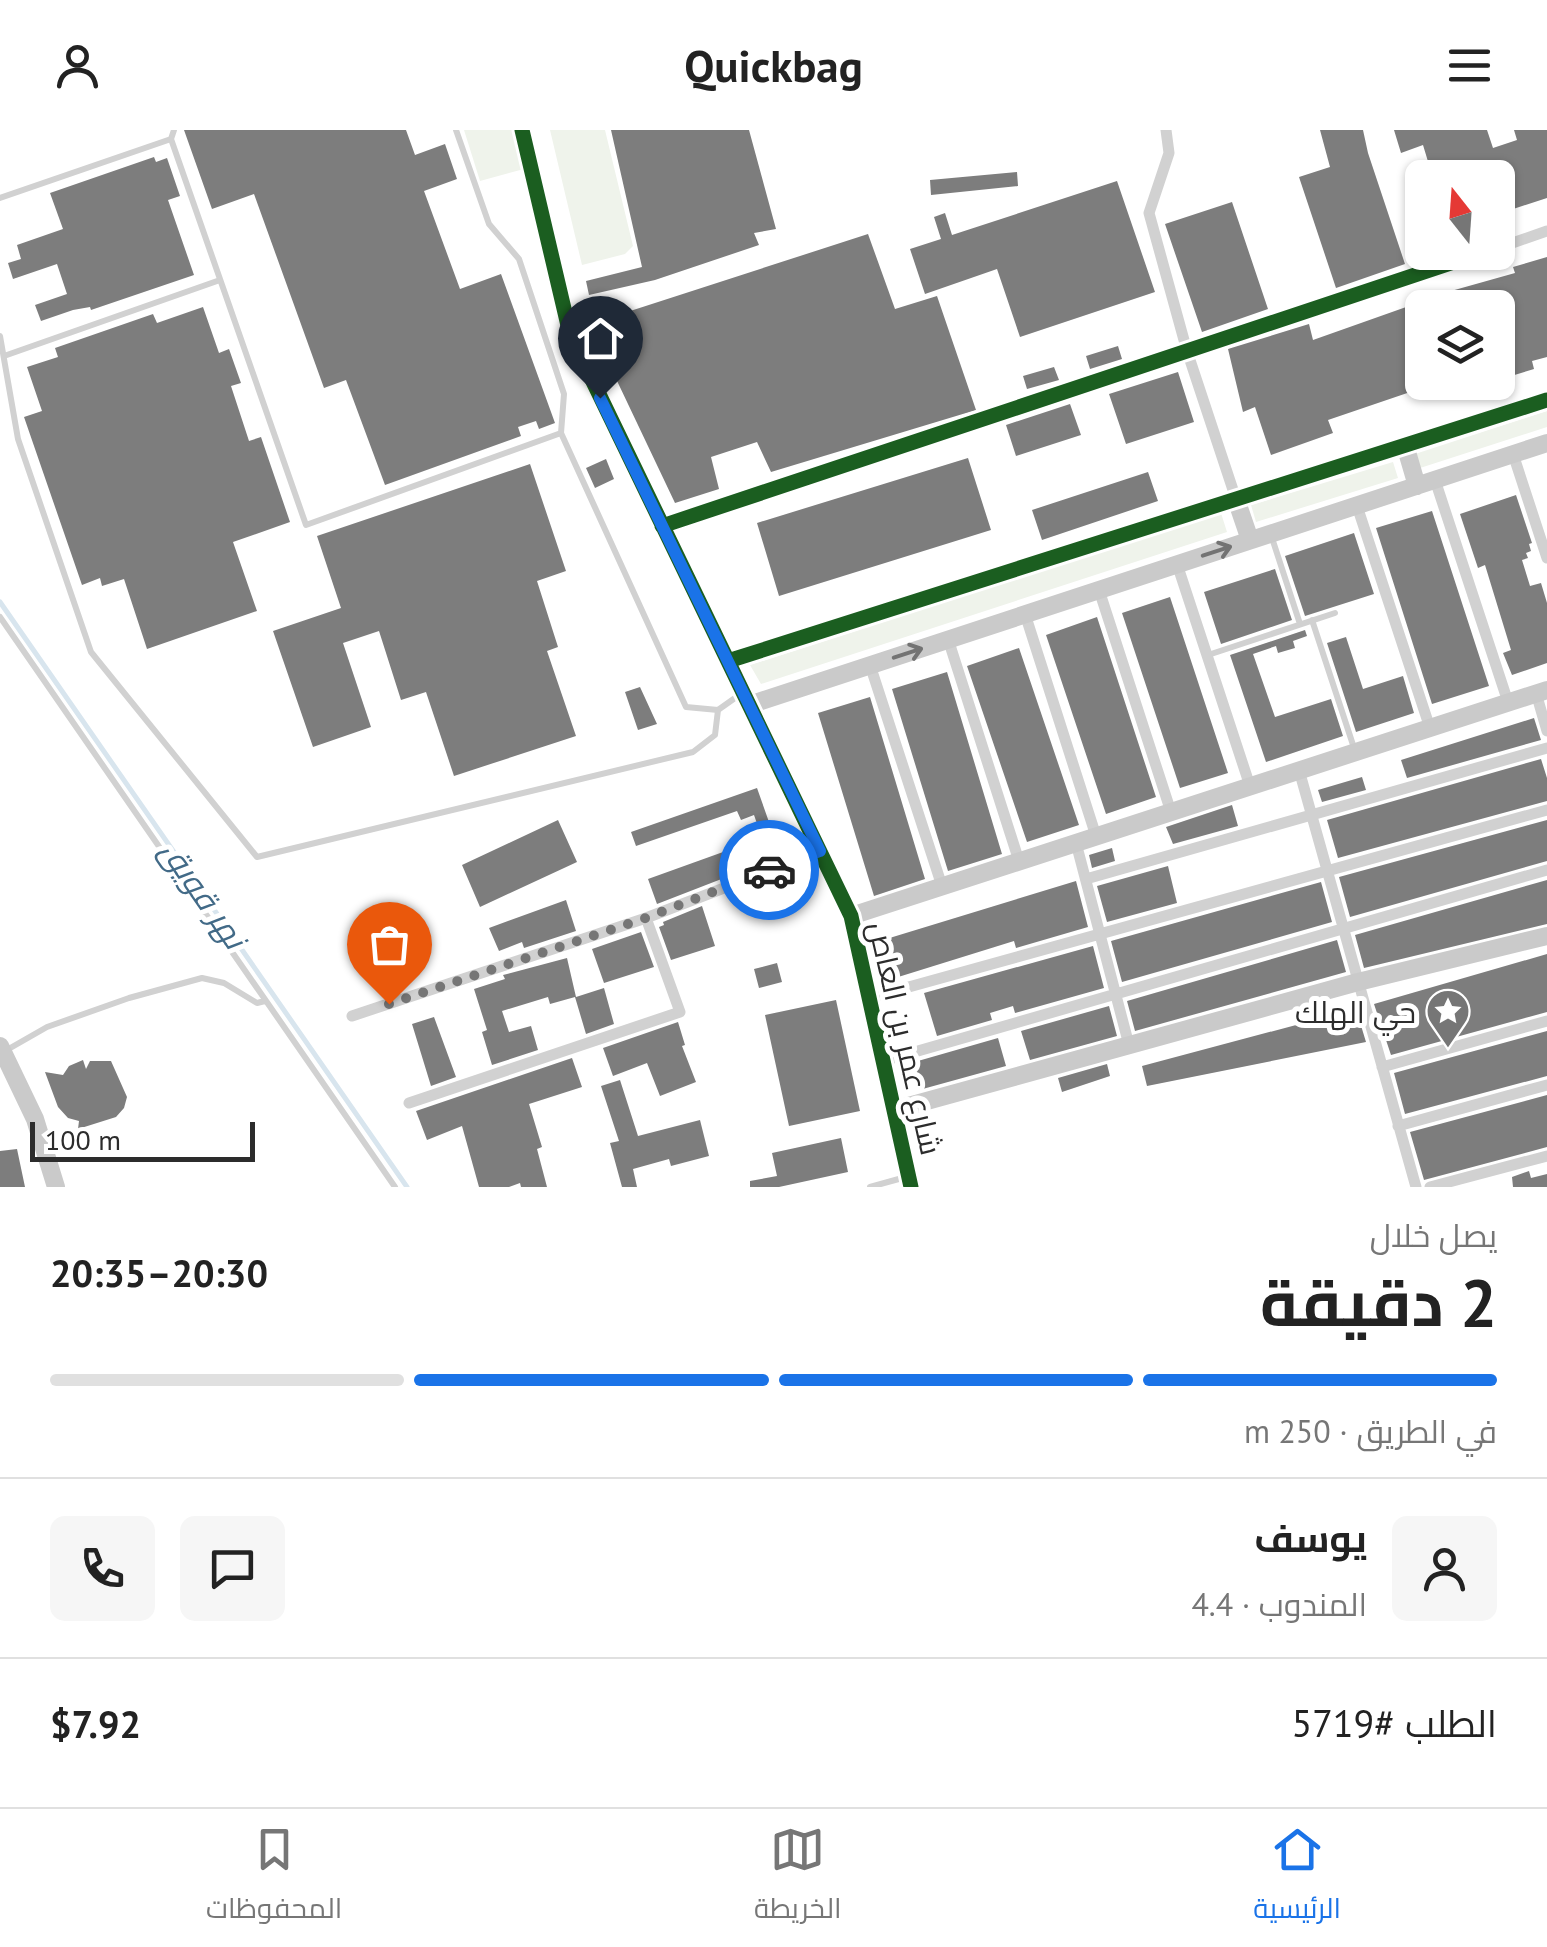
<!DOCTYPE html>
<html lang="ar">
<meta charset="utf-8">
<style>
body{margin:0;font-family:"PT Sans",Cairo,sans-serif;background:#f6f6f6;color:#222;direction:rtl;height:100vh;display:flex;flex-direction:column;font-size:38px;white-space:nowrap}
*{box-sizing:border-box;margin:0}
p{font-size:32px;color:#767676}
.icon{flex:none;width:55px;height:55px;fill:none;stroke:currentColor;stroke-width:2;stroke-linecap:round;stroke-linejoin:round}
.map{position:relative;height:1057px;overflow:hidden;direction:ltr}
.drawer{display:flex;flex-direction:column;background:#fff;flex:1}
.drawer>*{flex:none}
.needle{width:65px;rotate:343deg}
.controls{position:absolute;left:1405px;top:30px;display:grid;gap:20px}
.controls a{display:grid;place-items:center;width:110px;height:110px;border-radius:15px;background:#fff;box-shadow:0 2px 8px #0004;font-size:50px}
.scale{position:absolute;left:30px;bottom:25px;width:225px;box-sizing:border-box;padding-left:10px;border:5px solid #2c2c2c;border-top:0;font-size:28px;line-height:35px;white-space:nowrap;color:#2c2c2c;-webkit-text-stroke:8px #fff;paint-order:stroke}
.pin{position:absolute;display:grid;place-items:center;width:85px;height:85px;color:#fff;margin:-102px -42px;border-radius:50% 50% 50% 0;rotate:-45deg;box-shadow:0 0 10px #0007}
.pin .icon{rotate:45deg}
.courier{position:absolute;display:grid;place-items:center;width:100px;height:100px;margin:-50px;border:8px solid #1a73e8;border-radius:50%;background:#fff;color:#222;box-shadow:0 2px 12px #0007}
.overview em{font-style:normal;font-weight:700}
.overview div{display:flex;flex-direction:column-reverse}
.overview{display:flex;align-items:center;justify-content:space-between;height:170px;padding:0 50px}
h1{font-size:65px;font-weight:700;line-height:75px}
.bar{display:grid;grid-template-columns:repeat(4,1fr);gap:15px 10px;align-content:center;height:120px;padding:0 50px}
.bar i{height:12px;border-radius:8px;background:#e0e0e0}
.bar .current{background:#1a73e8}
.bar p{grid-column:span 4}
.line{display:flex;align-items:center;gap:25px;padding:0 50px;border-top:2px solid #e0e0e0}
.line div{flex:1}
.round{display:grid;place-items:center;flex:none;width:105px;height:105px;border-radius:15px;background:#f6f6f6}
header{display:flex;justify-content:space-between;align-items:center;height:130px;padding:0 50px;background:#fff;font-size:45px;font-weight:700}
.tabs{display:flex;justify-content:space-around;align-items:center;height:140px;border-top:2px solid #e0e0e0;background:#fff;font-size:28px;color:#767676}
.tabs a{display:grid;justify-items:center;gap:5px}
.tabs .current{color:#1a73e8}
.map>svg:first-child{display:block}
.green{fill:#eff3eb}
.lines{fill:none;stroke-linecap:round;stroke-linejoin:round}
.stream{stroke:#d8e5ee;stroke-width:5}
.building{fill:#7d7d7d}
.lane{stroke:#d1d1d1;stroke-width:6}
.street{stroke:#d1d1d1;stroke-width:11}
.secondary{stroke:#cacaca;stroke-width:18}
.cycleway-casing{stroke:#fff;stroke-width:21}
.cycleway{stroke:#1b5e20;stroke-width:15}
.oneway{stroke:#737373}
.done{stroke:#767676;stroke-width:10;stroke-dasharray:0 18}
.route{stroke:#1a73e8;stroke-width:12}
.labels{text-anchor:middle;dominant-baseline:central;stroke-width:10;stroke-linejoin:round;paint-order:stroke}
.poi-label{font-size:30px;fill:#2c2c2c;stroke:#fff;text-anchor:end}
.street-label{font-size:30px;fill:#2c2c2c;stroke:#fff}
.water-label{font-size:32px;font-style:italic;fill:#426a87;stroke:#fff}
</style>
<header><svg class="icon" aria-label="menu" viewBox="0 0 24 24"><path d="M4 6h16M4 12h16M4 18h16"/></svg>Quickbag<svg class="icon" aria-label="person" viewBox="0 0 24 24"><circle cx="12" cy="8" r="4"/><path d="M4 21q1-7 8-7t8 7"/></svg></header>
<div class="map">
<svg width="1547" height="1057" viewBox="0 0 1547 1057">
<rect width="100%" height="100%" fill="#fff"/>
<!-- green -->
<path class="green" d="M 464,0 L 513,0 L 524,39 L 480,51 Z
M 550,0 L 605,0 L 633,116 L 625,124 L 582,135 Z
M 1547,281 L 1547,297 L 1417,339 L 1412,325 Z
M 1393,332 L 1398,348 L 1256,392 L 1251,375 Z
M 1221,383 L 1227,402 L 761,554 L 750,535 Z"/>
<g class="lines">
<!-- stream -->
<path class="stream" d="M 0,472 L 407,1057"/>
</g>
<!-- building -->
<path class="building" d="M 184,0 L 406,0 L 415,25 L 445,14 L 457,49 L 424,61 L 460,159 L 501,144 L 555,293 L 539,299 L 536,291 L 518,297 L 521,306 L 385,355 L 346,250 L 324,258 L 254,64 L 212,79 Z
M 611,0 L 749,0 L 776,99 L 754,103 L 759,115 L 655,150 L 589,165 L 586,151 L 642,137 Z
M 1320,0 L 1363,0 L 1368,23 L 1405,134 L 1336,158 L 1299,47 L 1330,37 Z
M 1394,0 L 1487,0 L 1493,18 L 1517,10 L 1514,0 L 1547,0 L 1547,68 L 1498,84 L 1498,48 L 1433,48 L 1423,15 L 1401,23 Z
M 154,27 L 156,32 L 167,28 L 180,66 L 168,70 L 194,145 L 91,180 L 90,177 L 73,180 L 41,191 L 35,175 L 67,164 L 57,134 L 13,149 L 8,133 L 21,129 L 17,115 L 63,99 L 50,63 Z
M 1017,42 L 1018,56 L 931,65 L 930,50 Z
M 1117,51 L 1155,162 L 1020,207 L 997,139 L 925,164 L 910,119 L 941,109 L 934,87 L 945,83 L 952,105 Z
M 1232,72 L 1268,179 L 1202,202 L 1165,94 Z
M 868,104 L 895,179 L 937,166 L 976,280 L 771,342 L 757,312 L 711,327 L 719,359 L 675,373 L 590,194 Z
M 1547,127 L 1547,227 L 1532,231 L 1534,239 L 1498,250 L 1498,178 L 1455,178 L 1451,161 L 1515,143 L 1513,137 Z
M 1409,176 L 1422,215 L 1422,258 L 1328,290 L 1333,303 L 1271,325 L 1255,277 L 1243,282 L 1228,219 L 1309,194 L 1313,210 Z
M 203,177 L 219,223 L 229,219 L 241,253 L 231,256 L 249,311 L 261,307 L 290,392 L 233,412 L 257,481 L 147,519 L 124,449 L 102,456 L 100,448 L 82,455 L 24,287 L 42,281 L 27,237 L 58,227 L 55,218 L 153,184 L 157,193 Z
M 1118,216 L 1122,229 L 1090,239 L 1086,226 Z
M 1054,237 L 1059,250 L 1027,259 L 1023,246 Z
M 1178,242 L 1194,292 L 1126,314 L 1109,264 Z
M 1070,274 L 1081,305 L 1016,326 L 1006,295 Z
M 968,328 L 991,400 L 779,466 L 757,393 Z
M 606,329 L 614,349 L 595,358 L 586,338 Z
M 530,334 L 566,441 L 537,451 L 558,517 L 547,521 L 576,606 L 454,646 L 426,562 L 401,570 L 379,501 L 343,513 L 371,597 L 313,617 L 273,501 L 341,478 L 317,406 Z
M 1148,342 L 1158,371 L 1042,410 L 1032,380 Z
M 1516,365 L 1532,413 L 1529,414 L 1531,421 L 1526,423 L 1528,428 L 1522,430 L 1530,456 L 1541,453 L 1547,473 L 1547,533 L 1512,545 L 1503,523 L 1511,520 L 1485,435 L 1478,438 L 1460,384 Z
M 1432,381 L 1489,556 L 1432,574 L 1376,398 Z
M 1354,403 L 1374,464 L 1305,486 L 1285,426 Z
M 1275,439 L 1292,490 L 1221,514 L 1204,462 Z
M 1170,467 L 1228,643 L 1180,658 L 1122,483 Z
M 1097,487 L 1156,667 L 1106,684 L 1046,505 Z
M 1305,500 L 1307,506 L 1293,511 L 1295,518 L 1278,523 L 1276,516 L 1253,524 L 1275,587 L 1331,569 L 1343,606 L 1266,632 L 1230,525 Z
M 1346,507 L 1363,559 L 1403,546 L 1414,583 L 1356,602 L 1327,513 Z
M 1019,518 L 1079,695 L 1027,712 L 967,536 Z
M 947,542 L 1002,724 L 948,741 L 892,559 Z
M 640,557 L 657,594 L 638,600 L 625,562 Z
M 870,567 L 925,749 L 874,766 L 818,583 Z
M 1534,588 L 1541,610 L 1407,648 L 1401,630 Z
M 1541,629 L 1547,648 L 1547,671 L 1338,728 L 1327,690 Z
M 1362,647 L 1366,660 L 1322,672 L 1318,660 Z
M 757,658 L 781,726 L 657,774 L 648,749 L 762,708 L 754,685 L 741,690 L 737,681 L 636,716 L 631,702 Z
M 1232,675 L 1238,696 L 1173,714 L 1166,697 Z
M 558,690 L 577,732 L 480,777 L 462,735 Z
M 1547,690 L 1547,731 L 1350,787 L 1339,747 Z
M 1112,718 L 1115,731 L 1092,738 L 1089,725 Z
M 1168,736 L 1177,773 L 1107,792 L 1097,756 Z
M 1547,750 L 1547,794 L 1364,838 L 1355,805 Z
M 1076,751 L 1088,797 L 1016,818 L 1014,811 L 895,848 L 883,810 Z
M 1321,752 L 1332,792 L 1122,852 L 1111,811 Z
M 566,770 L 576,801 L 524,818 L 522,812 L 499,821 L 489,798 Z
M 702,776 L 715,816 L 671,830 L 659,797 L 664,795 L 663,792 Z
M 641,802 L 654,837 L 604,853 L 592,819 Z
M 1337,810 L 1346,842 L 1135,901 L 1127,871 Z
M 1093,816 L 1104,858 L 1015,883 L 1013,876 L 990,883 L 992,890 L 937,906 L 924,863 Z
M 1547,824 L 1547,882 L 1391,925 L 1374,874 Z
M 567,828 L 576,867 L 604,858 L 614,894 L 586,904 L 575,867 L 550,874 L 548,867 L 502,881 L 509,902 L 531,896 L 538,920 L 492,935 L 482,902 L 487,900 L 474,859 L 505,849 L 503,845 Z
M 777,833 L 782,852 L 759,858 L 754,839 Z
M 836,870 L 860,981 L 789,996 L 765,885 Z
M 1109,876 L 1117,906 L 1030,930 L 1021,901 Z
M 1356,879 L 1366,912 L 1147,956 L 1142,936 Z
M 434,887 L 456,947 L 431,956 L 412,894 Z
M 678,892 L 685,915 L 682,916 L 696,952 L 660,966 L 647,933 L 613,946 L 603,918 Z
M 1547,901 L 1547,946 L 1405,984 L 1394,943 Z
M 998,908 L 1006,936 L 919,960 L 911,933 Z
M 572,928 L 582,957 L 529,974 L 542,1017 L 537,1019 L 547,1057 L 521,1057 L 520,1053 L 509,1057 L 479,1057 L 462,996 L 427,1010 L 416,981 Z
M 83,930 L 86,939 L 90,931 L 111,931 L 127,967 L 124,978 L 116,987 L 78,999 L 79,991 L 68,988 L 58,977 L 45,942 L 63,945 L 69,936 Z
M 1107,934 L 1110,946 L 1062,962 L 1058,948 Z
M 620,950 L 638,1006 L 700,990 L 709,1026 L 671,1036 L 669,1029 L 633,1039 L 637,1057 L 622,1057 L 610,1013 L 619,1011 L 601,956 Z
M 1547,965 L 1547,1017 L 1424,1050 L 1410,1002 Z
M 841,1008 L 848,1042 L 779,1057 L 750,1057 L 750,1051 L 777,1046 L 772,1023 Z
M 17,1019 L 25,1057 L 0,1057 L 0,1021 Z
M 1529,1041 L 1531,1048 L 1547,1044 L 1547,1057 L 1513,1057 L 1512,1047 Z"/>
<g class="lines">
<!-- lane -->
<path class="lane" d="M 456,0 L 489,94 L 519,129 L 564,264 L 561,303
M 171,9 L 306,395 L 561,303 L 686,577 L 718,580
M 0,68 L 171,9 L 174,0
M 0,206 L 18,309 L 91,522 L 257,727 L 693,622 L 715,605 L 718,580 L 742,563
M 4,226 L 220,150
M 1271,405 L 1300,494
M 0,487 L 395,1057
M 1312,490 L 1355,621
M 1208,525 L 1335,483
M 5,921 L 47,897 L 129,868 L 202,848 L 224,853 L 257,873 L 265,871
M 870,1057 L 906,1047"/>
<!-- street -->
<path class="street" d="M 1166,0 L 1169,23 L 1149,83 L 1187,221 L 1236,369
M 1498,118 L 1547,101
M 1513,324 L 1547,428
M 1435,350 L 1508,572
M 1357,376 L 1430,598
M 662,396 L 1484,122
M 1177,434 L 1250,656
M 1099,460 L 1171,682
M 1025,484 L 1096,706
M 948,509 L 1019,731
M 870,535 L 942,756
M 1536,563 L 1547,601
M 1299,640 L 1416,1057
M 1076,713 L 1129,915
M 1086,749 L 1547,618
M 869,868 L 1547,680
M 352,886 L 646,788 L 820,721
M 883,931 L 1547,740
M 1382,937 L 1547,891
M 409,973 L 680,882 L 646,788
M 1398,996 L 1547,955
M 1430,1057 L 1547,1026"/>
<!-- secondary -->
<path class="secondary" d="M 522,0 L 570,204 L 851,786 L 911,1057
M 1405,315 L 1417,356
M 1236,369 L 1250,410
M 728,531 L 1547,270
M 749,575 L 1547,313
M 851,786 L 1547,560
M 0,916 L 35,989 L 56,1057
M 894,980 L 1358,852 L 1547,806"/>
<defs>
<path id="cycleway" d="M 522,0 L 570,204 L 851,786 L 911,1057
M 662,396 L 1484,122
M 728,531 L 1547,270"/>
</defs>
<!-- cycleway casing -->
<use href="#cycleway" class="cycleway-casing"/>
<!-- cycleway -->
<use href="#cycleway" class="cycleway"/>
</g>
<!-- one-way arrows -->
<defs><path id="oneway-shaft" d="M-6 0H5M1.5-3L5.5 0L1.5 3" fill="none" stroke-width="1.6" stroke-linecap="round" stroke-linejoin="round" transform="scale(2.5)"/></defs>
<g class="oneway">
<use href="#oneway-shaft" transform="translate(1217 421) rotate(-18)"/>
<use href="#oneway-shaft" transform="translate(908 523) rotate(-18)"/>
</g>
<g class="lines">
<!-- done -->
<path class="done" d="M 389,874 L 646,788 L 769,740"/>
<!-- route -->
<path class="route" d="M 600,268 L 820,721 L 769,740"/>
</g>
<!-- icons -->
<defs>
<symbol id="sight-pin" viewBox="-11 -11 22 30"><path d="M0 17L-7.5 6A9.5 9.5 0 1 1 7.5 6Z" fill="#767676" stroke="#fff"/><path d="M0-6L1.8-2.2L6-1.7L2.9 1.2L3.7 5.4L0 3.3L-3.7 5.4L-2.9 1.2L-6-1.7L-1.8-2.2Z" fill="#fff"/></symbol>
</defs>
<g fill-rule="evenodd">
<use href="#sight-pin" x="1423" y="856" width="50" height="68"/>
</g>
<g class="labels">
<!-- poi labels -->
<g class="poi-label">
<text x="1416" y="881">حي الهلك</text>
</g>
<!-- street labels -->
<g class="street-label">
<text transform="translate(906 908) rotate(77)">شارع عمر بن العاص</text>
</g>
<!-- water labels -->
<g class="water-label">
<text transform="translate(204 764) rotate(55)">نهر قويق</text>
</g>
</g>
</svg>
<div class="controls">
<a><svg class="needle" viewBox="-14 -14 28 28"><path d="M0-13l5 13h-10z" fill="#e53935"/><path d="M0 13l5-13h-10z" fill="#767676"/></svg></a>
<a><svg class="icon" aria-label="layers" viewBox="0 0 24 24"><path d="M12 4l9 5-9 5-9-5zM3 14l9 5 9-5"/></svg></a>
</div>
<div class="scale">100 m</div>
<div class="pin" style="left:389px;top:874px;background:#ea580c"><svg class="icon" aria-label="bag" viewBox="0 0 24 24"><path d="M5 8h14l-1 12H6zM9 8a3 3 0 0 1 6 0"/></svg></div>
<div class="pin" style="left:600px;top:268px;background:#1f2937"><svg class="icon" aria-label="home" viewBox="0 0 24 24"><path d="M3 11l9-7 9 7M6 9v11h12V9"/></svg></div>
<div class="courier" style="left:769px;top:740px"><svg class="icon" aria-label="car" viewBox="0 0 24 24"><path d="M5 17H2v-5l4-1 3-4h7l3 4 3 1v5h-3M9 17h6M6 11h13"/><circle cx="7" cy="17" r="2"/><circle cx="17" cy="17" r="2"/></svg></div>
</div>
<section class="drawer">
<div class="overview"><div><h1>2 دقيقة</h1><p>يصل خلال</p></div><em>20:30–20:35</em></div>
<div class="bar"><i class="current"></i><i class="current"></i><i class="current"></i><i></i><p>في الطريق · 250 m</p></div>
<div class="line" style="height:180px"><a class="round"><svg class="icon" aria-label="person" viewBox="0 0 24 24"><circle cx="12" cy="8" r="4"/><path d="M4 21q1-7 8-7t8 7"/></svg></a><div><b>يوسف</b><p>المندوب · 4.4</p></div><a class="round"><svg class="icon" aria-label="chat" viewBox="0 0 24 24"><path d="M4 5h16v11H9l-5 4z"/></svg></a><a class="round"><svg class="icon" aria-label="phone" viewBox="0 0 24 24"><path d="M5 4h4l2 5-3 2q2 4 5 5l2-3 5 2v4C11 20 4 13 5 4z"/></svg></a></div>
<div class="line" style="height:130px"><div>الطلب #5719</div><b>$7.92</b></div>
</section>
<nav class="tabs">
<a class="current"><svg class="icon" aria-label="home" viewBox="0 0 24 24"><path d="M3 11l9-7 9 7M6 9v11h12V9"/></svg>الرئيسية</a>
<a><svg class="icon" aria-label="map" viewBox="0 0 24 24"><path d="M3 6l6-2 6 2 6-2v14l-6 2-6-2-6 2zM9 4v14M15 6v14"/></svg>الخريطة</a>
<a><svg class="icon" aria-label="saved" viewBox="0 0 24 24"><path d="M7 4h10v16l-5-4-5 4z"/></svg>المحفوظات</a>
</nav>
